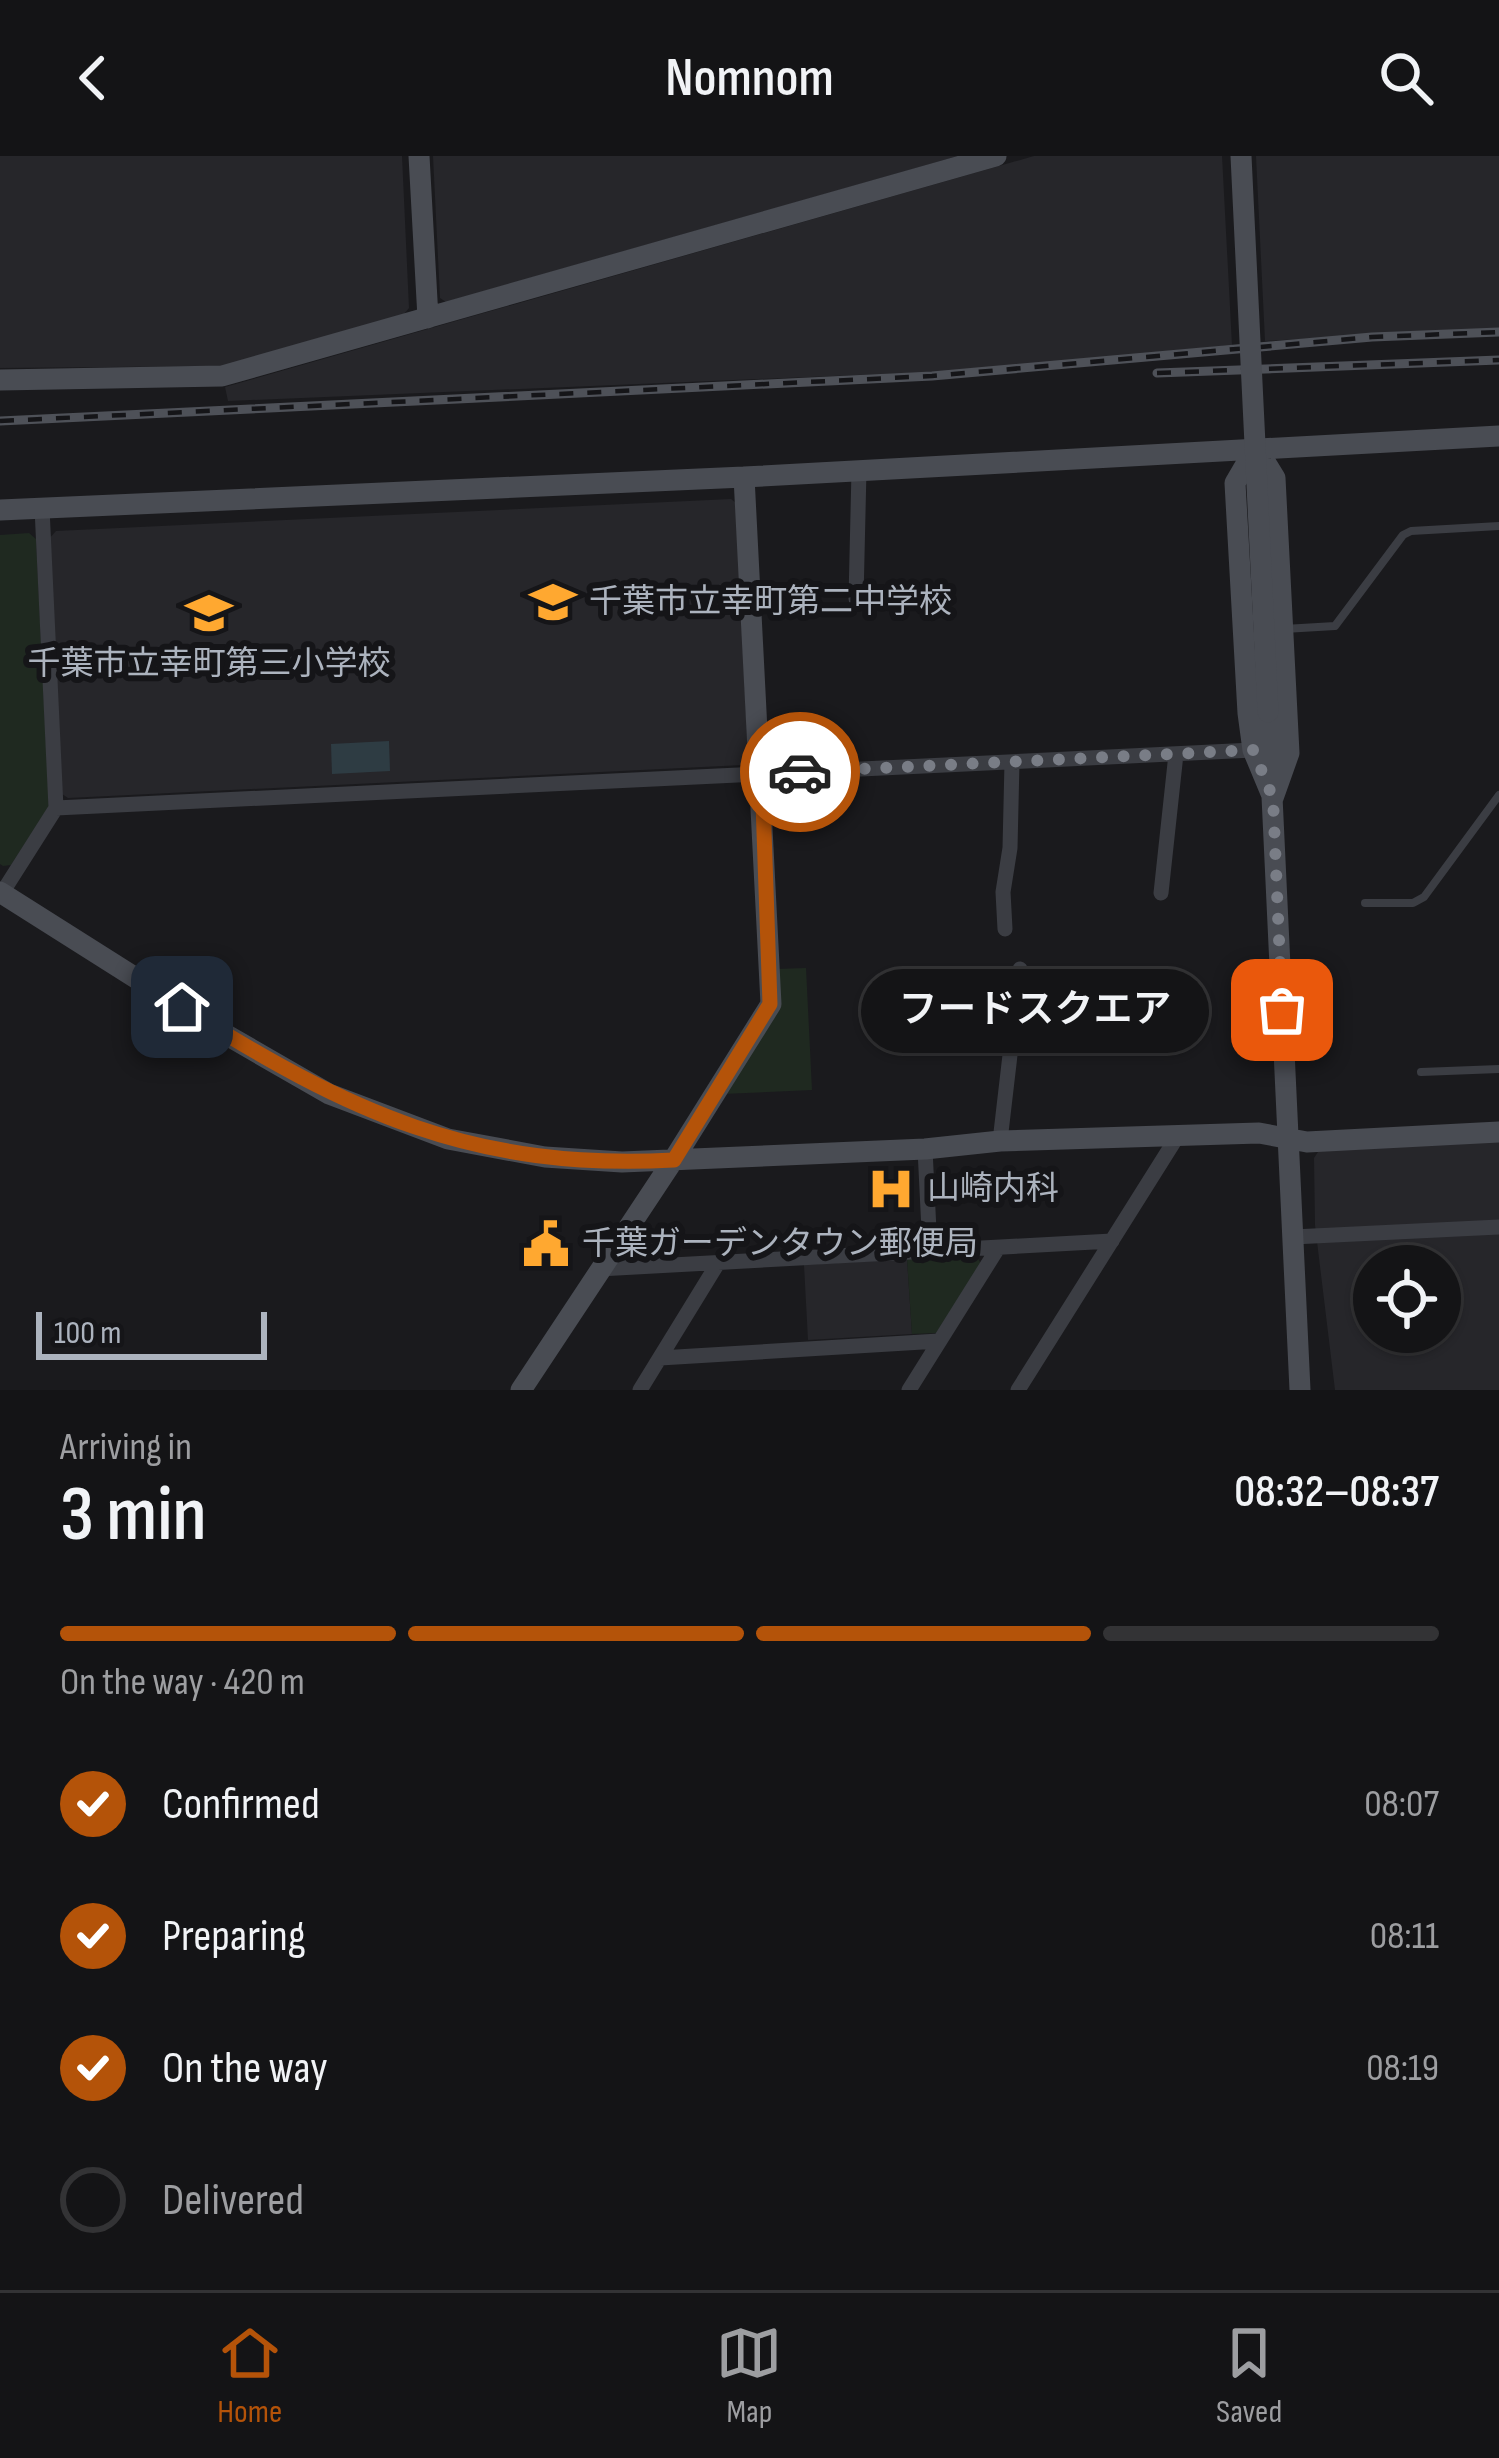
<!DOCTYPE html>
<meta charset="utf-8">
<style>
body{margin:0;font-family:"Sofia Sans Condensed","Noto Sans JP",sans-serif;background:#212123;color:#f1f3f6;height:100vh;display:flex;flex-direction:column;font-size:45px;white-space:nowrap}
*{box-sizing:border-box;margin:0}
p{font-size:39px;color:#9d9ea1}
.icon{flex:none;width:66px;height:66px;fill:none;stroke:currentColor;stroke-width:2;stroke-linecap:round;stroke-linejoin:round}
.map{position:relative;height:1234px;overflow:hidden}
.drawer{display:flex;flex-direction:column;background:#141416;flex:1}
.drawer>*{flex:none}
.fabs{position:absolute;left:1353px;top:1089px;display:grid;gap:24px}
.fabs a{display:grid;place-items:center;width:108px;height:108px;border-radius:50%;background:#141416;box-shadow:0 3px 9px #0004,0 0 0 3px #333335;font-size:60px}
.scale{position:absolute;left:36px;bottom:30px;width:231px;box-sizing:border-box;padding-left:12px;border:6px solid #acb3be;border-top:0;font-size:33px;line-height:42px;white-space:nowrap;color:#acb3be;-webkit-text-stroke:9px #151518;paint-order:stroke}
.pin{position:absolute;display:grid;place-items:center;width:102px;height:102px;color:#fff;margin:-51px;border-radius:24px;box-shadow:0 6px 18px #0006}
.courier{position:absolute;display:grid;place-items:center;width:120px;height:120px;margin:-60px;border:9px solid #b45309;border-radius:50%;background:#fff;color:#222;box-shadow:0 3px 15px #0007}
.bubble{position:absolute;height:84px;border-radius:42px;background:#141416;box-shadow:0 3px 9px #0004,0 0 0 3px #333335;font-size:39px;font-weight:600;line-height:84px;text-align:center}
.summary em{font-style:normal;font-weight:600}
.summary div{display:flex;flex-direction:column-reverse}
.summary{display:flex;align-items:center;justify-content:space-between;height:204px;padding:0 60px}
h1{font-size:78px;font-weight:600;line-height:90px}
.bar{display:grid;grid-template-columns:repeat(4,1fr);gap:18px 12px;align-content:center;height:144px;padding:0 60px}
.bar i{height:15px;border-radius:9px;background:#333335}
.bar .selected{background:#b45309}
.bar p{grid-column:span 4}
ol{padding:0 60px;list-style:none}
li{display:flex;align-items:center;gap:36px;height:132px}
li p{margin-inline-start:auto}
li .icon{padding:12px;border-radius:50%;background:#b45309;color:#fff;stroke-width:4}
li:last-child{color:#9d9ea1}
li i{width:66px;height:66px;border:6px solid #333335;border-radius:50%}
header{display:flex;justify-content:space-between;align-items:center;height:156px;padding:0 60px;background:#141416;font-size:54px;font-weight:600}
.tab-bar{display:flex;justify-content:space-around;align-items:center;height:168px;border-top:3px solid #333335;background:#141416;font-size:33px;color:#9d9ea1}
.tab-bar a{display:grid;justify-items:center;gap:6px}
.tab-bar .selected{color:#b45309}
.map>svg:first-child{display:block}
.built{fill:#26262a;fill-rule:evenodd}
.green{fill:#1f2920}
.water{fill:#2e3c43}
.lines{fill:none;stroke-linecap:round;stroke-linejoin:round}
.lane{stroke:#3b3d43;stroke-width:8}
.street{stroke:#3b3d43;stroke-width:15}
.secondary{stroke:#494c53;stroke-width:21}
.rail-casing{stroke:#4e5158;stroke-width:9}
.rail{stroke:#151518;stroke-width:4.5;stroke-dasharray:14;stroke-linecap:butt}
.secondary-bridge{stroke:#494c53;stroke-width:21}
.done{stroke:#797d86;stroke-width:12;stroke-dasharray:0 21.6}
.route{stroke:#b45309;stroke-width:15}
.labels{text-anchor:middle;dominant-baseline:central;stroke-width:12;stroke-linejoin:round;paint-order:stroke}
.poi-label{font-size:33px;fill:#acb3be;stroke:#151518;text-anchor:start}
</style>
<header><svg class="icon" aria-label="back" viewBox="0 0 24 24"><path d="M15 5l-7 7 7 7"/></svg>Nomnom<svg class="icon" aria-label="search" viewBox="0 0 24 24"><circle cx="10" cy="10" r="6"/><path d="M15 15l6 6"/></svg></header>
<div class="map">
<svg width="1499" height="1234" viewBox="0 0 1499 1234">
<rect width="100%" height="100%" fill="#1a1a1d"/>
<!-- built -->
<path class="built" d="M 0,0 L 402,0 L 409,152 L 404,158 L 222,210 L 0,212 Z
M 433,0 L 958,0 L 446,146 L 440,142 Z
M 1034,0 L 1222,0 L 1232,189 L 954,215 L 228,245 L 225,231 Z
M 1256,0 L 1499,0 L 1499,172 L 1265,185 Z
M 731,343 L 736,347 L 748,602 L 743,609 L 68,642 L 62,638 L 48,384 L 56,375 Z
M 1499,985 L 1499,1234 L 1335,1234 L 1315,1069 L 1314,1002 L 1320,993 ZM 1374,1110 L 1440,1110 L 1440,1176 L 1374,1176 Z
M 907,1103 L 912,1178 L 808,1184 L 804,1109 Z"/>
<!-- green -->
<path class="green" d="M 29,377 L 36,383 L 49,650 L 11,709 L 3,710 L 0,708 L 0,379 Z
M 806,812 L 812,934 L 722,938 L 776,813 Z
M 975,1097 L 981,1108 L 936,1177 L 912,1178 L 907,1103 Z"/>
<!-- water -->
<path class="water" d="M 389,585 L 390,615 L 332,618 L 331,588 Z"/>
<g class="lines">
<!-- lane -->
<path class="lane" d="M 1284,473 L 1335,470 L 1403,379 L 1411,375 L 1499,370
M 1365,747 L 1413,747 L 1424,741 L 1499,639
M 1421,916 L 1499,913"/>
<!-- street -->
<path class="street" d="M 856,443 L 859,314
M 56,652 L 1253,594
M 2,737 L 56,652 L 42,352
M 1161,737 L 1176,598
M 1005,773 L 1003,736 L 1010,692 L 1012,606
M 1000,985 L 1020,813
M 925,993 L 930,1095
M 1293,1081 L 1499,1071
M 599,1113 L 1112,1085
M 660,1202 L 939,1185
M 640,1234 L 718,1107
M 909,1234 L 998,1092
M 1018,1234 L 1177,981"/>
<!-- secondary -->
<path class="secondary" d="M 419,0 L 428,162
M 0,224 L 222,220 L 996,0
M 1256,291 L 1275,322 L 1289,597 L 1273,642 L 1253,594 L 1248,557 L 1235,327 Z
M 0,354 L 744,321 L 1499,280
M 1268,556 L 1300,1234
M 0,736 L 218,874 L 329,938 L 448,983 L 545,1001 L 622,1006 L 925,993 L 1000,985 L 1259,977 L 1307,986 L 1499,976
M 521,1234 L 674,1003 L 771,848 L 744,321"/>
<defs>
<path id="rail" d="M 1157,217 L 1499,204
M 0,265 L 932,220 L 1372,181 L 1499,176"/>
</defs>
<!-- rail casing -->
<use href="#rail" class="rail-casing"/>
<!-- rail -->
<use href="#rail" class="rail"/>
<!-- secondary-bridge -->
<path class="secondary-bridge" d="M 1241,0 L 1268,556"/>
</g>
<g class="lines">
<!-- done -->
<path class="done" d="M 800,616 L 1253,594 L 1273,642 L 1282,854"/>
<!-- route -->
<path class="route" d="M 182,851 C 348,956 474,1015 674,1004 L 770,848 L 762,618 L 800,616"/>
</g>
<!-- icons -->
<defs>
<symbol id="school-bare" viewBox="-9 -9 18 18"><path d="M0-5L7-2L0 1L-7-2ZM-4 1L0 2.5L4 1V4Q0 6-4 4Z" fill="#ffa830" stroke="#151518" stroke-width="2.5" paint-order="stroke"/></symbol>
<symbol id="hospital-bare" viewBox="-9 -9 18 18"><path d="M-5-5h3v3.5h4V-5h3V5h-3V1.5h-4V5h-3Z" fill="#ffa830" stroke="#151518" stroke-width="2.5" paint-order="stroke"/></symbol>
<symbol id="civic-bare" viewBox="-9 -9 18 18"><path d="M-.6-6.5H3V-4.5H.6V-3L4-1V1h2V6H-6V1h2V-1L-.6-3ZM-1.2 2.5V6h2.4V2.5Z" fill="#ffa830" stroke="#151518" stroke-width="2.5" paint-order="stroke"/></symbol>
</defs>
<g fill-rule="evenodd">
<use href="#school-bare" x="520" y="413" width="66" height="66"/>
<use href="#school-bare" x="176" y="424" width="66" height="66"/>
<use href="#hospital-bare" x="858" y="1000" width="66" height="66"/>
<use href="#civic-bare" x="513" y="1055" width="66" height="66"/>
</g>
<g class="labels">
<!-- poi labels -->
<g class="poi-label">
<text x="589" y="446">千葉市立幸町第二中学校</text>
<text x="209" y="508" text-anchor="middle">千葉市立幸町第三小学校</text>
<text x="927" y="1033">山崎内科</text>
<text x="582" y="1088">千葉ガーデンタウン郵便局</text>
</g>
</g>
</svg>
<div class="fabs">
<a><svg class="icon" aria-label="locate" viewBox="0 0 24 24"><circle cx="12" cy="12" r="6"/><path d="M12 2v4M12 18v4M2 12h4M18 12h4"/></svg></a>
</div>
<div class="scale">100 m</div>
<div class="pin" style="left:1282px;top:854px;background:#ea580c"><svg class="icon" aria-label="bag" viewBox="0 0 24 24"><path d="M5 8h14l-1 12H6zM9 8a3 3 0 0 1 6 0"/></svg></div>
<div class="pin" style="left:182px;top:851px;background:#1f2937"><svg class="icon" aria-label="home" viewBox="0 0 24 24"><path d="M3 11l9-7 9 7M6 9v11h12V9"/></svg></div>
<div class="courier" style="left:800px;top:616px"><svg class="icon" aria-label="car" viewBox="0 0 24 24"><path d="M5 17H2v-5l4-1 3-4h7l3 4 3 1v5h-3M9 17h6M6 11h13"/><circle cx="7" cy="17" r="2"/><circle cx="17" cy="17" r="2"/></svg></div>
<div class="bubble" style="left:861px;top:813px;width:348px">フードスクエア</div>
</div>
<section class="drawer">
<div class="summary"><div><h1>3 min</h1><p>Arriving in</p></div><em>08:32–08:37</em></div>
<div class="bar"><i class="selected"></i><i class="selected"></i><i class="selected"></i><i></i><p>On the way · 420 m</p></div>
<ol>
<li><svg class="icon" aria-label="check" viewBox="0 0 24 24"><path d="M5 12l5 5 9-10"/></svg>Confirmed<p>08:07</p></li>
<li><svg class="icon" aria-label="check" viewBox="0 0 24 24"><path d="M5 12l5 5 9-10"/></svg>Preparing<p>08:11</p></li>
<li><svg class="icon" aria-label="check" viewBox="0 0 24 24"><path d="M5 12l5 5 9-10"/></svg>On the way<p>08:19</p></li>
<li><i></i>Delivered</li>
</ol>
</section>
<nav class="tab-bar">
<a class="selected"><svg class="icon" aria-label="home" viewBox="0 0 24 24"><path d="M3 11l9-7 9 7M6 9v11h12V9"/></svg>Home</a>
<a><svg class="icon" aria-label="map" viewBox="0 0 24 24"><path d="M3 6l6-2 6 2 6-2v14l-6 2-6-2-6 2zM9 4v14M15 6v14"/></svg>Map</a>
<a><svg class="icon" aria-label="saved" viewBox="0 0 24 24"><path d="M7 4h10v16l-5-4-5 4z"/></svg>Saved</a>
</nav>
